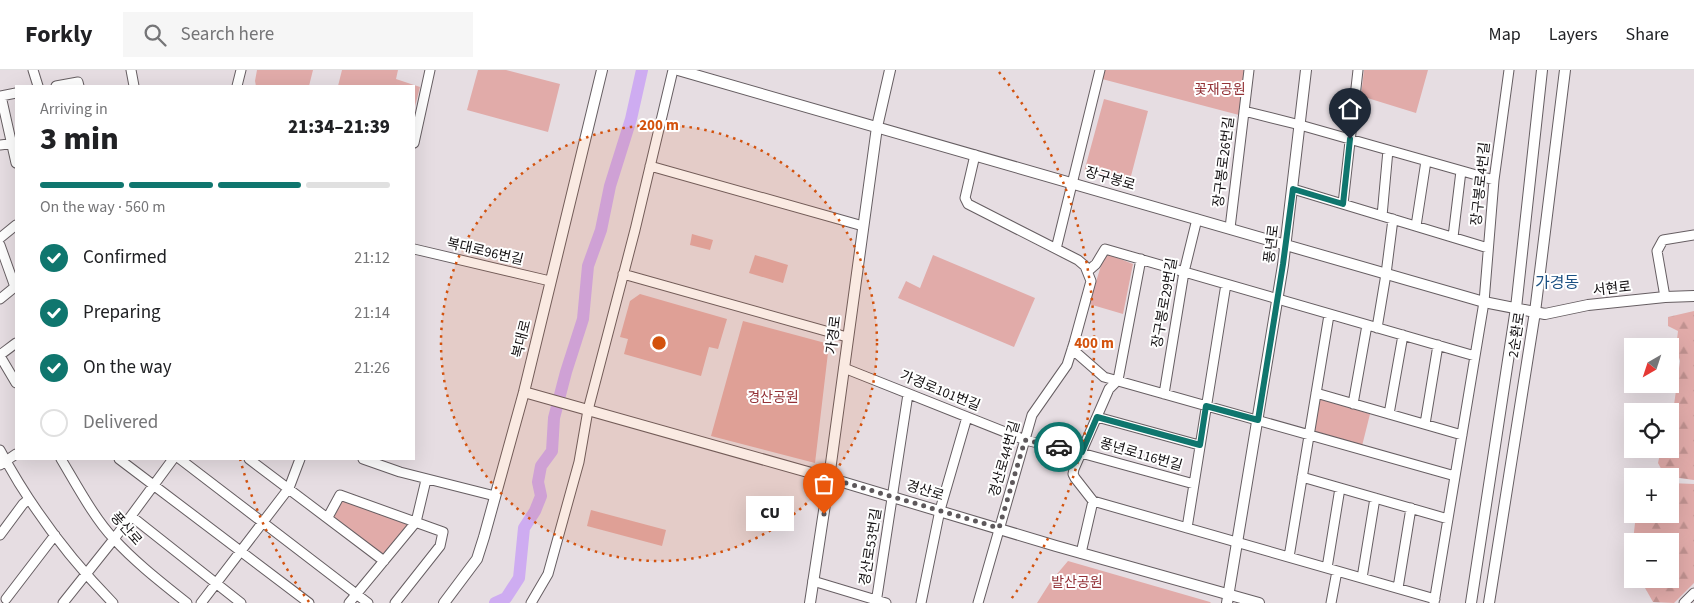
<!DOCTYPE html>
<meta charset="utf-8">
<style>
body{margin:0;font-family:"Source Sans 3","Noto Sans KR",sans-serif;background:#f6f6f6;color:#202124;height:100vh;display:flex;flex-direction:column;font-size:19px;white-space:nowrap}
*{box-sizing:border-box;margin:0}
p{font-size:16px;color:#757577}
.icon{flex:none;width:28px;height:28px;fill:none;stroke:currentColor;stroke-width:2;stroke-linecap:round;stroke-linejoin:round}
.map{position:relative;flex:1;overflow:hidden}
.side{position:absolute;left:15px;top:15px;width:400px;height:375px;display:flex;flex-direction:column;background:#fff;border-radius:0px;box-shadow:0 5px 20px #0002}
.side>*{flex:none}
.needle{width:32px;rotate:219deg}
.controls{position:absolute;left:1624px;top:268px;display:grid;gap:10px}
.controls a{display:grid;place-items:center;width:55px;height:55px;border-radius:0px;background:#fff;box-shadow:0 5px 20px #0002;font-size:25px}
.pin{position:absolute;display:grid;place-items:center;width:42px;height:42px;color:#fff;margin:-51px -21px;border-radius:50% 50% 50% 0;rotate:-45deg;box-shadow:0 0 5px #0007}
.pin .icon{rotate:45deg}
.courier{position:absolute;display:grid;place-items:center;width:50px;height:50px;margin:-25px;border:4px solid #0f766e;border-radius:50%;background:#fff;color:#222;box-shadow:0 1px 6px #0007}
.bubble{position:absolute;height:35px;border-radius:0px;background:#fff;box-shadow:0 5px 20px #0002;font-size:16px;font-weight:800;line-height:35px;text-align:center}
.headline em{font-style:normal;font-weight:800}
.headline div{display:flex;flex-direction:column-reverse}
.headline{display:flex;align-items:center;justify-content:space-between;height:85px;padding:0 25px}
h1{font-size:32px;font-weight:800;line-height:38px}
.bar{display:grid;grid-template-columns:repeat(4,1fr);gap:8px 5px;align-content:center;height:60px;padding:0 25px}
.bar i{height:6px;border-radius:4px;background:#e0e0e0}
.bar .selected{background:#0f766e}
.bar p{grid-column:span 4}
ol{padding:0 25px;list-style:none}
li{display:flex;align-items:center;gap:15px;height:55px}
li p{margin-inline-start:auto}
li .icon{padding:5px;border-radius:50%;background:#0f766e;color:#fff;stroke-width:4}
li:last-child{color:#757577}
li i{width:28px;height:28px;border:2px solid #e0e0e0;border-radius:50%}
header{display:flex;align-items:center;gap:30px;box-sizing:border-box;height:70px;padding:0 25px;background:#fff;border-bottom:1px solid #e0e0e0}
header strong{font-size:24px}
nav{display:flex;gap:28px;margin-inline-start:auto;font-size:18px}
.search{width:350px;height:45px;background:#f6f6f6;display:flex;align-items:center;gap:12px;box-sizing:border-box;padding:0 18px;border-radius:0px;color:#757577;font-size:19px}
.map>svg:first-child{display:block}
.green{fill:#e1aba9}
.forest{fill:url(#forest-firs)}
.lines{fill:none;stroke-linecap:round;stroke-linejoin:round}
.river{stroke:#ceacf1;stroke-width:12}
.minor-casing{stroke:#665e62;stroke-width:11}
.tertiary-casing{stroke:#665e62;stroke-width:12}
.minor{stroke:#fff;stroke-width:9}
.tertiary{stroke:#fff;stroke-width:10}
.done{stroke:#5d585b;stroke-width:5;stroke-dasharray:0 9}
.route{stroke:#0f766e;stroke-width:6}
.ring{fill:none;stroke:#d3520d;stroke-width:2.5;stroke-dasharray:2.5 5}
.labels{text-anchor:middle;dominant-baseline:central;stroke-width:4;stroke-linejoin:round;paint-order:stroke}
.park-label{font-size:14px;fill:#933136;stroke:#fff}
.street-label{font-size:14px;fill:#131012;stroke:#fff}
.quarter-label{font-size:16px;fill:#1b5082;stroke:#fff}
.centre{fill:#d3520d;stroke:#fff;stroke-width:2.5}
.ring-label{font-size:15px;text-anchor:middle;font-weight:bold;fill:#d3520d;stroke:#fff;stroke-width:4;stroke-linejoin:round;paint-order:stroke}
</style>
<header>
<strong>Forkly</strong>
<div class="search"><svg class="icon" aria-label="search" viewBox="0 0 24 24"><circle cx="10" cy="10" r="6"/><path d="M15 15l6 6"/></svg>Search here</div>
<nav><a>Map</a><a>Layers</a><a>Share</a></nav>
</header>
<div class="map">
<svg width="1694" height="533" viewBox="0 0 1694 533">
<defs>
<pattern id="forest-firs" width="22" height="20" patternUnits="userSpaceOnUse" patternTransform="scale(1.25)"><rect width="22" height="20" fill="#e1aba9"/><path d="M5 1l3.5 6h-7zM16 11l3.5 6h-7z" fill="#c09290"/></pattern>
</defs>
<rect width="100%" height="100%" fill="#e6dde2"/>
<!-- green -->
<path class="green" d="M 257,0 L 313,0 L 309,16 L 256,16 L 255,11 Z
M 342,0 L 398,0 L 396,9 L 420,17 L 414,40 L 414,16 L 338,16 Z
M 478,0 L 506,0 L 560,14 L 548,62 L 467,40 Z
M 1104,0 L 1244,0 L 1239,45 L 1102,9 Z
M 1364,0 L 1428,0 L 1416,43 L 1361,26 Z
M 1104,29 L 1148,41 L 1131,106 L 1129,106 L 1127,113 L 1084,102 Z
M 692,164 L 713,170 L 710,180 L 690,175 Z
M 1105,183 L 1133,194 L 1123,244 L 1089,234 Z
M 755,185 L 788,195 L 783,213 L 749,203 Z
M 933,185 L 1035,228 L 1014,277 L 898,228 L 906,211 L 920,218 Z
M 640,224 L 727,249 L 718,279 L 709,277 L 701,306 L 624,284 L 628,269 L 620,267 L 630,231 Z
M 743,251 L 829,274 L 815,393 L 711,366 Z
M 1319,328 L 1370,344 L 1362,376 L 1313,362 Z
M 341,429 L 411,454 L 384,487 L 332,446 Z
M 591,440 L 666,460 L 662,476 L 587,456 Z
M 1068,491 L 1210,532 L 1211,533 L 1037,533 L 1051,511 Z"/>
<!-- forest -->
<path class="forest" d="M 1694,241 L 1694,410 L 1665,406 L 1658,393 L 1661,379 L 1670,379 L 1670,343 L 1674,335 L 1680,291 L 1676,278 L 1678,261 L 1668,256 L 1668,247 Z
M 1670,413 L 1694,414 L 1694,513 L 1674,533 L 1653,532 L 1640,509 L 1670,509 L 1670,471 L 1633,471 L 1636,444 L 1670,444 Z"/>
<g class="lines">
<!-- river -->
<path class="river" d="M 495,533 L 506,528 L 519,508 L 524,458 L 535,441 L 541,426 L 538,412 L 541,396 L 552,381 L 554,348 L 566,302 L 583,249 L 588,196 L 601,160 L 610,116 L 631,49 L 642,0"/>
<defs>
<path id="minor" d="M 33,0 L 38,16
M 131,0 L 134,16
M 56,16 L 78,12 L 79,16
M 237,16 L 241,0
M 16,23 L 1,26 L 16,93
M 1244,41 L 1300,55 L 1494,110
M 414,73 L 430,0
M 0,75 L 16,73
M 975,85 L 965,128 L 968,134 L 1078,190 L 1085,196 L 1091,211 L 1074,273 L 1067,295 L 1032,345 L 978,533
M 650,96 L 863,156
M 1293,119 L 1488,178
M 1343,134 L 1358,0
M 1382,146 L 1388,80
M 1416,156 L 1426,91
M 1230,158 L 1249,0
M 1453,167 L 1461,101
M 0,168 L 16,155
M 0,175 L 15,217
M 414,179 L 550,211
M 1056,179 L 1100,0
M 1088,201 L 1096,194 L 1105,179 L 1475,286
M 623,204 L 847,267
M 1665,227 L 1657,181 L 1663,170 L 1694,165
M 0,229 L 16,216
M 1377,258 L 1386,204 L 1393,149
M 1072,279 L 1104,307 L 1455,406
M 0,285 L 16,273
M 0,286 L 16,313
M 844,298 L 1025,370 L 1081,383 L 1194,414
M 1316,323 L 1462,365
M 1164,324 L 1184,202 L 1197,149
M 1353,334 L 1367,255
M 1389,344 L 1403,265
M 1097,347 L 1199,375
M 1425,354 L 1438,275
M 0,380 C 30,436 69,488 113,533
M 61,389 C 76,414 94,448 114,469 C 136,493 162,513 187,533
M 119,389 L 309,533
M 180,389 L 368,533
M 249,389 L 384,491
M 363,389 L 400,402 L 495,426
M 0,395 L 16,384
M 1302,407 L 1448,449
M 1093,431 L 1435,529
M 131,446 L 241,533
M 328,447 L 340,425 L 443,462 L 440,476 L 395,533
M 1187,458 L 1226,214
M 0,465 L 23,434 L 29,429
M 1081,483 L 1093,431 L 1075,408 L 1073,404 L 1074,399 L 1109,319 L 1118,310 L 1141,189
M 1289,487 L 1329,245
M 1327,498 L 1340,418
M 1362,508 L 1375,428
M 813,511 L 886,533
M 1398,518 L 1411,438
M 6,529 L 55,465
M 63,533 L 114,469 L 173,389
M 201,533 L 289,418 L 300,389
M 349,533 L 416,452 L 426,410
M 531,533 L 548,504 L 579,392 L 588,340 L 635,160 L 673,0
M 876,533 L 908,324
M 921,533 L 940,440 L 967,347
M 1331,533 L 1337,501
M 1434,533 L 1484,232 L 1494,110 L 1509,0
M 1684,533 L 1694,523"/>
<path id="tertiary" d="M 678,0 L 1484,232 L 1545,244 L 1588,235 L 1665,227 L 1694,226
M 524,322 L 829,408 L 1056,476 L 1259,533
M 444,533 L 477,489 L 484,467 L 524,322 L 602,0
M 810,533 L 829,408 L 877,57 L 890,0
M 1227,533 L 1283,195 L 1306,0
M 1471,533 L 1516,238 L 1542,0
M 1489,533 L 1535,242 L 1565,0"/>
</defs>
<!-- minor casing -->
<use href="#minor" class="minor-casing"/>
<!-- tertiary casing -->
<use href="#tertiary" class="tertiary-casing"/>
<!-- minor -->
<use href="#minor" class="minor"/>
<!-- tertiary -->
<use href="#tertiary" class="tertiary"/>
</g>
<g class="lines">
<!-- done -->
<path class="done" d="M 824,444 L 829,408 L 999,458 L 1025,370 L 1059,377"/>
<!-- route -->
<path class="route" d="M 1059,377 L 1082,382 L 1097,347 L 1200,375 L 1206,336 L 1258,350 L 1283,194 L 1293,119 L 1343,134 L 1350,69"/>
</g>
<!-- distance rings -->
<circle cx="659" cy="273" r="218" fill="#d3520d" fill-opacity=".12"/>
<g class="ring">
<circle cx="659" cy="273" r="218"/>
<path d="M309 532A435 435 0 0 1 240 389M999 2A435 435 0 0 1 1009 532"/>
</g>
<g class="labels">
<!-- park labels -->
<g class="park-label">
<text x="1220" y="20">꽃재공원</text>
<text x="773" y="328">경산공원</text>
<text x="1077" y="513">발산공원</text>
</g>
<!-- street labels -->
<g class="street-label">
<text transform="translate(1224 92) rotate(-83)">장구봉로26번길</text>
<text transform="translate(1110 109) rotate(16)">장구봉로</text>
<text transform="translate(1481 114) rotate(-84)">장구봉로4번길</text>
<text transform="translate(1272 174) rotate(-83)">풍년로</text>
<text transform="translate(485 182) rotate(13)">복대로96번길</text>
<text transform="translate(1612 219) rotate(-6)">서현로</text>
<text transform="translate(1165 233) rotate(-80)">장구봉로29번길</text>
<text transform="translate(834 265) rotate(-83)">가경로</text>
<text transform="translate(1517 265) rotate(-81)">2순환로</text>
<text transform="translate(522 269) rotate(-76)">복대로</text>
<text transform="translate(940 321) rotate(22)">가경로101번길</text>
<text transform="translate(1141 385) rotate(16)">풍년로116번길</text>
<text transform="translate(1005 389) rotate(-74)">경산로44번길</text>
<text transform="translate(925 421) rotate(17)">경산로</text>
<text transform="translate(126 459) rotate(48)">풍산로</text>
<text transform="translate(871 477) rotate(-81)">경산로53번길</text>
</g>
<!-- quarter labels -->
<g class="quarter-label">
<text x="1557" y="213">가경동</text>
</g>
</g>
<circle cx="659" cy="273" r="8" class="centre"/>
<g class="ring-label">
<text x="659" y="60">200 m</text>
<text x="1094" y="278">400 m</text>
</g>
</svg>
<div class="controls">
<a><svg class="needle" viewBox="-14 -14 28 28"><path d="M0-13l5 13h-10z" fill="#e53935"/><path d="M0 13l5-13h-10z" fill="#757577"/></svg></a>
<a><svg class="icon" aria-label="locate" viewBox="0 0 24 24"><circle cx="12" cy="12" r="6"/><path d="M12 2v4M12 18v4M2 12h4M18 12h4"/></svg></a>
<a>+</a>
<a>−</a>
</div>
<div class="pin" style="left:824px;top:444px;background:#ea580c"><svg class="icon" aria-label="bag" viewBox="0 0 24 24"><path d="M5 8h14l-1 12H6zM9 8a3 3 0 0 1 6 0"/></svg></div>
<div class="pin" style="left:1350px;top:69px;background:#1f2937"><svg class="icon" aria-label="home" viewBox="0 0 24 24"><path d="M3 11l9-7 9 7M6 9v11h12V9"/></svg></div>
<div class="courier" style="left:1059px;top:377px"><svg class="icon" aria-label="car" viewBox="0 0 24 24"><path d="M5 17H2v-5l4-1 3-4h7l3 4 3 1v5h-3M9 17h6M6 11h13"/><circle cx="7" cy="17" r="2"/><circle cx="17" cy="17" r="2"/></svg></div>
<div class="bubble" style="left:746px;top:426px;width:48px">CU</div>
<section class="side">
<div class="headline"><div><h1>3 min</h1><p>Arriving in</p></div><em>21:34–21:39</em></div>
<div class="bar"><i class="selected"></i><i class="selected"></i><i class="selected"></i><i></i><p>On the way · 560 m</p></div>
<ol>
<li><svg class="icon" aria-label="check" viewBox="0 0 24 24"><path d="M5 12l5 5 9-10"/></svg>Confirmed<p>21:12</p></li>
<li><svg class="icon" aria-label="check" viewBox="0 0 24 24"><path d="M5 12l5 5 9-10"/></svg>Preparing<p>21:14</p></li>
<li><svg class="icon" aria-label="check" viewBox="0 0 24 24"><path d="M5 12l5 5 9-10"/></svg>On the way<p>21:26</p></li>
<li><i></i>Delivered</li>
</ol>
</section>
</div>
